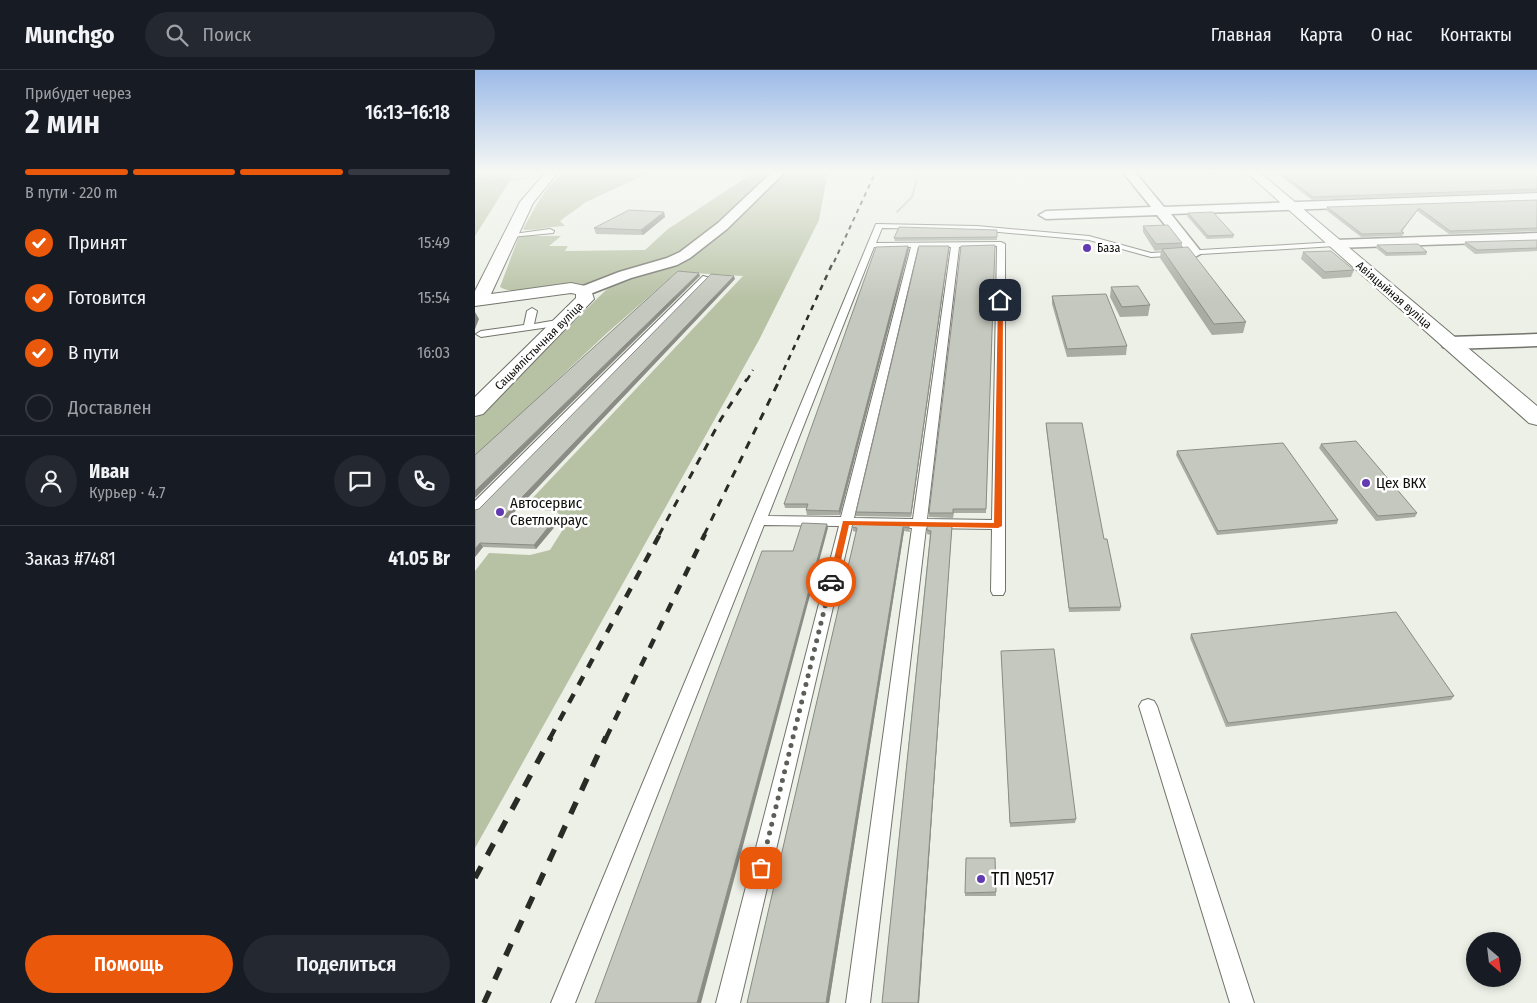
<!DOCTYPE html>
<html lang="ru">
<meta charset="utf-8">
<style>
body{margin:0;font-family:"Fira Sans Condensed",sans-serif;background:#242831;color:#f1f3f6;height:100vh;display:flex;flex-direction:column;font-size:19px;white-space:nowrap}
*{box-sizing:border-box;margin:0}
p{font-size:16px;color:#9ea1a6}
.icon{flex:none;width:28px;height:28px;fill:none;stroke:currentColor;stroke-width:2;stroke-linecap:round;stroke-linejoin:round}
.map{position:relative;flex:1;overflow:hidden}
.drawer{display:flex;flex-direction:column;background:#171b24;width:475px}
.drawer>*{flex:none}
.needle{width:32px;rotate:152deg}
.fabs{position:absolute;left:991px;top:862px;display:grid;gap:10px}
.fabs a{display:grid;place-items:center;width:55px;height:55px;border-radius:50%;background:#171b24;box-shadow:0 2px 8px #0003;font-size:25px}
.pin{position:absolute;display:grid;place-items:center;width:42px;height:42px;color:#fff;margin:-21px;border-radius:10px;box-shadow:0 2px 8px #0006}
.courier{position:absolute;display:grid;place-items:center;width:50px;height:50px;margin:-25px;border:4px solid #ea580c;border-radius:50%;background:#fff;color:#222;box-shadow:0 1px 6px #0007}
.head em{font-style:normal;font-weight:600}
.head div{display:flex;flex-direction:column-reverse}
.head{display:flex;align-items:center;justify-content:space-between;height:85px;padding:0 25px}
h1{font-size:32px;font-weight:600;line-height:38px}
.bar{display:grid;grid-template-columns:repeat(4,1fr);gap:8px 5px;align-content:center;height:60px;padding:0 25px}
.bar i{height:6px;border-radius:4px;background:#363941}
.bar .on{background:#ea580c}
.bar p{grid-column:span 4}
.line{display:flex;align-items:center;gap:12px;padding:0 25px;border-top:1px solid #363941}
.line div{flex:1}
.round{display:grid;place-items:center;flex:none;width:52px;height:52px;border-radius:26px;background:#242831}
ol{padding:0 25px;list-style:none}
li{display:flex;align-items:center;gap:15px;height:55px}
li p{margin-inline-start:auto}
li .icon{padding:5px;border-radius:50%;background:#ea580c;color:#fff;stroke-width:4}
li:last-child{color:#9ea1a6}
li i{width:28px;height:28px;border:2px solid #363941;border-radius:50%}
.primary-button{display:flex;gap:10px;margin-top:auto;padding:10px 25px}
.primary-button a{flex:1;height:58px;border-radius:30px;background:#ea580c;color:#fff;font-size:20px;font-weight:600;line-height:58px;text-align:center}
.primary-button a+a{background:#242831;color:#f1f3f6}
header{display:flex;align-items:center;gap:30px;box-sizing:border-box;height:70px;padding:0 25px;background:#171b24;border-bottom:1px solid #363941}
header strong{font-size:24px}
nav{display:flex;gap:28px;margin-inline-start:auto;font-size:18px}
.search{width:350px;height:45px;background:#242831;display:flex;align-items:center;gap:12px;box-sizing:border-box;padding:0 18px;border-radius:28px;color:#9ea1a6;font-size:19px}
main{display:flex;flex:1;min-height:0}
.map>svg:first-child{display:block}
.green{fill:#b7c1a4}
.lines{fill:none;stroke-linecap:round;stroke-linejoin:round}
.service-casing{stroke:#72746c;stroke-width:2}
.minor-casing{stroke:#72746c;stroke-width:3}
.tertiary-casing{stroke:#72746c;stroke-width:2}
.path{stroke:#93968e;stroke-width:2;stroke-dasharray:1 1;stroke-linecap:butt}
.service{fill:#fff;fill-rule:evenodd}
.minor{fill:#fff;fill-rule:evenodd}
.tertiary{fill:#fff;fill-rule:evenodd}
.rail-far4{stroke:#292b26;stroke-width:2;stroke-dasharray:4.5 4.5;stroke-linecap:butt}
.rail-far3{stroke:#292b26;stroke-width:2.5;stroke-dasharray:5.5 5.5;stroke-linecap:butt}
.rail-far2{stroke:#292b26;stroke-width:3;stroke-dasharray:8 8;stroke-linecap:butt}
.rail-far1{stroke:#292b26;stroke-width:4.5;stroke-dasharray:10 10;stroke-linecap:butt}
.rail{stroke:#292b26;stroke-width:5.5;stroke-dasharray:13 13;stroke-linecap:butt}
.wall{fill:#a9aca3}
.shaded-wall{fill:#8a8c85}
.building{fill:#c5c8be;stroke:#8a8c85}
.route{fill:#ea580c}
.done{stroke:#5c5e58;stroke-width:5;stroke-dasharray:0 9}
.poi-dot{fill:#623bb3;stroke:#fff;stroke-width:2}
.labels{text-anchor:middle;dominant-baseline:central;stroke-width:5;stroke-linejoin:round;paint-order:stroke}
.far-poi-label{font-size:12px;fill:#0e0f0b;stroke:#fff;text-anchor:start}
.far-street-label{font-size:12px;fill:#0e0f0b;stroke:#fff}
.poi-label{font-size:15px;fill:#0e0f0b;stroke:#fff;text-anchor:start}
.near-poi-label{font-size:18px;fill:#0e0f0b;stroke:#fff;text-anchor:start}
</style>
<header>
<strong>Munchgo</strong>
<div class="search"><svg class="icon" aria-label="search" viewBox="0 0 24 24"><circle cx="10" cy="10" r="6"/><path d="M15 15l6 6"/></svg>Поиск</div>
<nav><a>Главная</a><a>Карта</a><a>О нас</a><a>Контакты</a></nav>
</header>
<main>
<section class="drawer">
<div class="head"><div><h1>2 мин</h1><p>Прибудет через</p></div><em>16:13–16:18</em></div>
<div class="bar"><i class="on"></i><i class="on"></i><i class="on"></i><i></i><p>В пути · 220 m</p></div>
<ol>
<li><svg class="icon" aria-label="check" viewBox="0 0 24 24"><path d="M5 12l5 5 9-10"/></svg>Принят<p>15:49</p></li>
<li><svg class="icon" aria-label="check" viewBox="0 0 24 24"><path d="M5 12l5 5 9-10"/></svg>Готовится<p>15:54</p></li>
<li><svg class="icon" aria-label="check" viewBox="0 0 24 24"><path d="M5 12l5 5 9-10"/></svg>В пути<p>16:03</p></li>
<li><i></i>Доставлен</li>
</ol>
<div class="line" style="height:90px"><a class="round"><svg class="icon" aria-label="person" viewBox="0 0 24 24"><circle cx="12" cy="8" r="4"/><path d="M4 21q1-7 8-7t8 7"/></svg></a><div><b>Иван</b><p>Курьер · 4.7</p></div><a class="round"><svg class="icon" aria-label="chat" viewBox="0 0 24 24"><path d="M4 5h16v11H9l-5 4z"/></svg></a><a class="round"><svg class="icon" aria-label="phone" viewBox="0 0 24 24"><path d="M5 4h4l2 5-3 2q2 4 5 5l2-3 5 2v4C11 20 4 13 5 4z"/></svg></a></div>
<div class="line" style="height:65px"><div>Заказ #7481</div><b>41.05 Br</b></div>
<div class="primary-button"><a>Помощь</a><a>Поделиться</a></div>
</section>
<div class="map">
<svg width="1062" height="933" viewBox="0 0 1062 933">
<rect width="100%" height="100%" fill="#ecf0e6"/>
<!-- green -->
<path class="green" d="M 0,101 L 41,101 L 0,166 Z
M 95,101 L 178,101 L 111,132 L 85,151 L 90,156 C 76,156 65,160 50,160 L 48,159 C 60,139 73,108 95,101 Z
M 281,101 L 301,101 C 274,120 254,148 227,168 C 185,201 130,216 77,219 C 61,220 39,225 25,217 L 44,166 L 86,166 L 74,176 L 93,176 L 90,181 L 170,180 L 193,159 Z
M 310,101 L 353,101 L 344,150 L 284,270 L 0,778 L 0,501 L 14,483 L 55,485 L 75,480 L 92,453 L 82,442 L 49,437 L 268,206 L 202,202 L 132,263 L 0,387 L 0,348 L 131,220 L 148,209 L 182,201 L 221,181 Z"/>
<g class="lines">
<defs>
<path id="service" d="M 401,154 L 502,156 L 614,166 L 676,183 L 860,172 L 864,174 L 860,176 L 676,187 L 614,170 L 502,160 L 407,158 L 401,173 L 526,172 L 530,174 L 530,521 L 528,525 L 518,525 L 516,521 L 517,459 L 451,458 L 395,933 L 371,933 L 437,458 L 377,456 L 265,933 L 241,933 L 364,456 L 289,455 L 100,933 L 76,933 ZM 522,176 L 517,450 L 452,449 L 484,177 ZM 399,177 L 436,177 L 366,447 L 293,446 ZM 443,177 L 476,177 L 438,449 L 379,448 Z
M 75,159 L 79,161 L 78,163 L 36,167 L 32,165 Z
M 228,206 L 235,208 L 5,442 L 0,443 L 0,431 Z
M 57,238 L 62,241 L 59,254 L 88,249 L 93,252 L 88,255 L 6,267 L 1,264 L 6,261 L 49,255 L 52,241 Z
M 673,629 L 679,631 L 682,636 L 779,933 L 755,933 L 664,636 L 667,631 Z"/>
<path id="minor" d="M 298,101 L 311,101 L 252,159 L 215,188 L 202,195 L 156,208 L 115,224 L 103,224 L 101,221 L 103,218 L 144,202 L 192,188 L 205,182 L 243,153 Z
M 647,101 L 659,101 L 689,137 L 1062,123 L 1062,131 L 696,144 L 727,183 L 720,187 L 715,186 L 682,145 L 571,149 L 564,145 L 571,141 L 676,137 Z
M 1045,101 L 1062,102 L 1062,110 Z
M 1062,163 L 1062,171 L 860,178 L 853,174 L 860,170 Z
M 1062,264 L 1062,276 L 975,279 L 968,277 L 966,273 L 968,269 L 975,267 Z"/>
<path id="tertiary" d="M 72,101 L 84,101 L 58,133 L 16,224 L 96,213 L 115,217 L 119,229 L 8,344 L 0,346 L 0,327 L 101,228 L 101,224 L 96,223 L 0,236 L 0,221 L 45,132 Z
M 770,101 L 783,101 L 1062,336 L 1062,355 L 1054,353 Z"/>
</defs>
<!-- service casing -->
<use href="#service" class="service-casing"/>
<!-- minor casing -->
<use href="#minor" class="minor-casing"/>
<!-- tertiary casing -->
<use href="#tertiary" class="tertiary-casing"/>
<!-- path -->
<path class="path" d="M 0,114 L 51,108
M 422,142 L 437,127 L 444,101"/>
<!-- service -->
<use href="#service" class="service"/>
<!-- minor -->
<use href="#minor" class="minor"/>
<!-- tertiary -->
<use href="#tertiary" class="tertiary"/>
<!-- rail-far4 -->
<path class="rail-far4" d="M 359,192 L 401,101"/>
<!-- rail-far3 -->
<path class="rail-far3" d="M 272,310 L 278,300
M 304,310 L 359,190"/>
<!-- rail-far2 -->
<path class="rail-far2" d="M 184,465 L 246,349 L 272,309
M 229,465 L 305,309"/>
<!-- rail-far1 -->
<path class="rail-far1" d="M 75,668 L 185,464
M 131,668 L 230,464"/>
<!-- rail -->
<path class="rail" d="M 0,808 L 76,667
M 9,933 L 131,667"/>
</g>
<!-- wall -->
<path class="wall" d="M 733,101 L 743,101 L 739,106 Z
M 799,101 L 1049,101 L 1062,107 L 1062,122 L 837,130 Z
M 1062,130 L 1062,161 L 974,164 L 942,141 L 927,161 L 929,163 L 927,166 L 886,167 L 851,140 L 852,137 Z
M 189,142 L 190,147 L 168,165 L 121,164 L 119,158 Z
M 713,143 L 759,165 L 758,168 L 732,169 L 712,146 Z
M 668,156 L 707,173 L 706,178 L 771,252 L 768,263 L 737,265 L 685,188 L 686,180 L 680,181 L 668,162 Z
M 522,160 L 522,170 L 420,171 L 419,168 Z
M 1062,170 L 1062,181 L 1000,184 L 989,175 L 990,172 Z
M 520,175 L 511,443 L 479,443 L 478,448 L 454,447 L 454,443 Z
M 902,175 L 952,182 L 951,185 L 911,186 L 901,178 Z
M 434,179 L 365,445 L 332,445 L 331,440 L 331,438 L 310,438 L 309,434 Z
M 474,179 L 436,447 L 381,446 L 381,442 Z
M 828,182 L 879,200 L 876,207 L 848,209 L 826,189 Z
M 260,209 L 34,447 L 82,454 L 61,479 L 8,477 L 0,487 L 0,440 L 4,439 Z
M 636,217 L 675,235 L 673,246 L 645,247 L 635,227 Z
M 577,226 L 652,276 L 651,285 L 592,287 L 577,234 Z
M 571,353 L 629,469 L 646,537 L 645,541 L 594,542 L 571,357 Z
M 846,374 L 942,443 L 940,447 L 901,451 L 844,378 Z
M 702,381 L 863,450 L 862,454 L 742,465 L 701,385 Z
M 434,456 L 435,462 L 429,461 L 354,933 L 272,933 L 381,462 L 378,461 L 377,457 Z
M 477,456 L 444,933 L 407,933 L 455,465 L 452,464 L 452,460 Z
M 716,564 L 979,626 L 976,630 L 751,657 L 715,568 Z
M 526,581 L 601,749 L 600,753 L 535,757 Z
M 520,788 L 521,826 L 490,826 L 490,823 Z"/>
<!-- shaded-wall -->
<path class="shaded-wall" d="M 944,138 L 942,141 L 925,164 L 926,161 Z
M 189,142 L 190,147 L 168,165 L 166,160 Z
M 433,176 L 434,179 L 365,445 L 364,441 Z
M 474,176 L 474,179 L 436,447 L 436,443 Z
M 224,203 L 225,206 L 0,428 L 0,421 Z
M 259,206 L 260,209 L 31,451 L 28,447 Z
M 0,242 L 4,249 L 0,259 Z
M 79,450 L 82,454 L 61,479 L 59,475 Z
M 352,454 L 353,458 L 226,933 L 222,933 Z
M 477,456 L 444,933 L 443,933 Z
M 428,457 L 429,461 L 354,933 L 351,933 Z
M 5,473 L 8,477 L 0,487 L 0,479 Z"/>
<!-- building -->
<path class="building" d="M 803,101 L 1049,101 L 1062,107 L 1062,119 L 838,127 Z
M 1062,130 L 1062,158 L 975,161 L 944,138 L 926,161 L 929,163 L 887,164 L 852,137 Z
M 154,140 L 189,142 L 166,160 L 119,158 Z
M 738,142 L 759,165 L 733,166 L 713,143 Z
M 693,155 L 707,173 L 681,174 L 668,156 Z
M 424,157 L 522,160 L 522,167 L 419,168 Z
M 1062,170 L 1062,178 L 1002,180 L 990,172 Z
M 943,174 L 952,182 L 912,183 L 902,175 Z
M 520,175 L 511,439 L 478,439 L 478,443 L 454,443 L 486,176 Z
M 433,176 L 364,441 L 331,440 L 333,434 L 309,434 L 401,177 Z
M 444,176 L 474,176 L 436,443 L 381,442 Z
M 713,177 L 771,252 L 739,254 L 687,179 Z
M 856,181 L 879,200 L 850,202 L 828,182 Z
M 203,201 L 224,203 L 0,421 L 0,385 Z
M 236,204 L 259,206 L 28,447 L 79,450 L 59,475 L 5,473 L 0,479 L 0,440 L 4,439 Z
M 663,216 L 675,235 L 647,237 L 636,217 Z
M 631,224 L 652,276 L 592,279 L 577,226 Z
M 571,353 L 607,353 L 629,469 L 632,469 L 646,537 L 594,538 Z
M 881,371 L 942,443 L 903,446 L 846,374 Z
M 808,373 L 863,450 L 743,461 L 702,381 Z
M 327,453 L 352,454 L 222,933 L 120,933 L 287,481 L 318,481 Z
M 378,454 L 434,456 L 434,458 L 428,457 L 351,933 L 272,933 L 382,458 L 377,457 Z
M 452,456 L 477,456 L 443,933 L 407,933 L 456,461 L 452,460 Z
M 921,542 L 979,626 L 753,653 L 716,564 Z
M 579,579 L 601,749 L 535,753 L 526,581 Z
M 491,788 L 520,788 L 521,822 L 490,823 Z"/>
<!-- sky -->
<linearGradient id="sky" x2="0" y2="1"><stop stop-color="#9cbae8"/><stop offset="0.44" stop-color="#f6f8f4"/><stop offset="1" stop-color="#f6f8f4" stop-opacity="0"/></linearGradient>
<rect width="1062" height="231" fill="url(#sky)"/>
<!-- route -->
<path class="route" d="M 523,229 L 528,230 L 527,456 L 523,458 L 374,455 L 361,512 L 356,515 L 353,514 L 368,451 L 519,453 Z"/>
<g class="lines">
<!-- done -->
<path class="done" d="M 286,798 L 356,512"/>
</g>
<!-- markers -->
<g class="poi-dot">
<circle cx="612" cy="178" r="5"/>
<circle cx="891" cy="413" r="5"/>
<circle cx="25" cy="442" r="5"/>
<circle cx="506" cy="809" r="5"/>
</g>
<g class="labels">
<!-- far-poi labels -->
<g class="far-poi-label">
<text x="622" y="178">База</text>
</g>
<!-- far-street labels -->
<g class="far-street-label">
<text transform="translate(919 225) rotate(41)">Авіяцыйная вуліца</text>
<text transform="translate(64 276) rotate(-45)">Сацыялістычная вуліца</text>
</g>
<!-- poi labels -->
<g class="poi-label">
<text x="901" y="413">Цех ВКХ</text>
<text x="35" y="433">Автосервис<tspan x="35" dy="17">Светлокраус</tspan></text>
</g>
<!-- near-poi labels -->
<g class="near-poi-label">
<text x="516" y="809">ТП №517</text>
</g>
</g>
</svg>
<div class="fabs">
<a><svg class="needle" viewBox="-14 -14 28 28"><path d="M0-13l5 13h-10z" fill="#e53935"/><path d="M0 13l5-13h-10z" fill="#9ea1a6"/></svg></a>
</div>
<div class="pin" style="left:286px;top:798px;background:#ea580c"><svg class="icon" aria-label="bag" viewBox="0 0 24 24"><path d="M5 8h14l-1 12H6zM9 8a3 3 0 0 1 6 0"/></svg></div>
<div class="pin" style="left:525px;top:230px;background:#1f2937"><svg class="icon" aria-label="home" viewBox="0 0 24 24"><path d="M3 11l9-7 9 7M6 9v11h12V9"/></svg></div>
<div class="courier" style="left:356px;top:512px"><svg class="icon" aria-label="car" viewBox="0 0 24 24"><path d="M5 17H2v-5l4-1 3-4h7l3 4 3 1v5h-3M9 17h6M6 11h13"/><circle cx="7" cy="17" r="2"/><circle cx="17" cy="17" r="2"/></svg></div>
</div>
</main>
